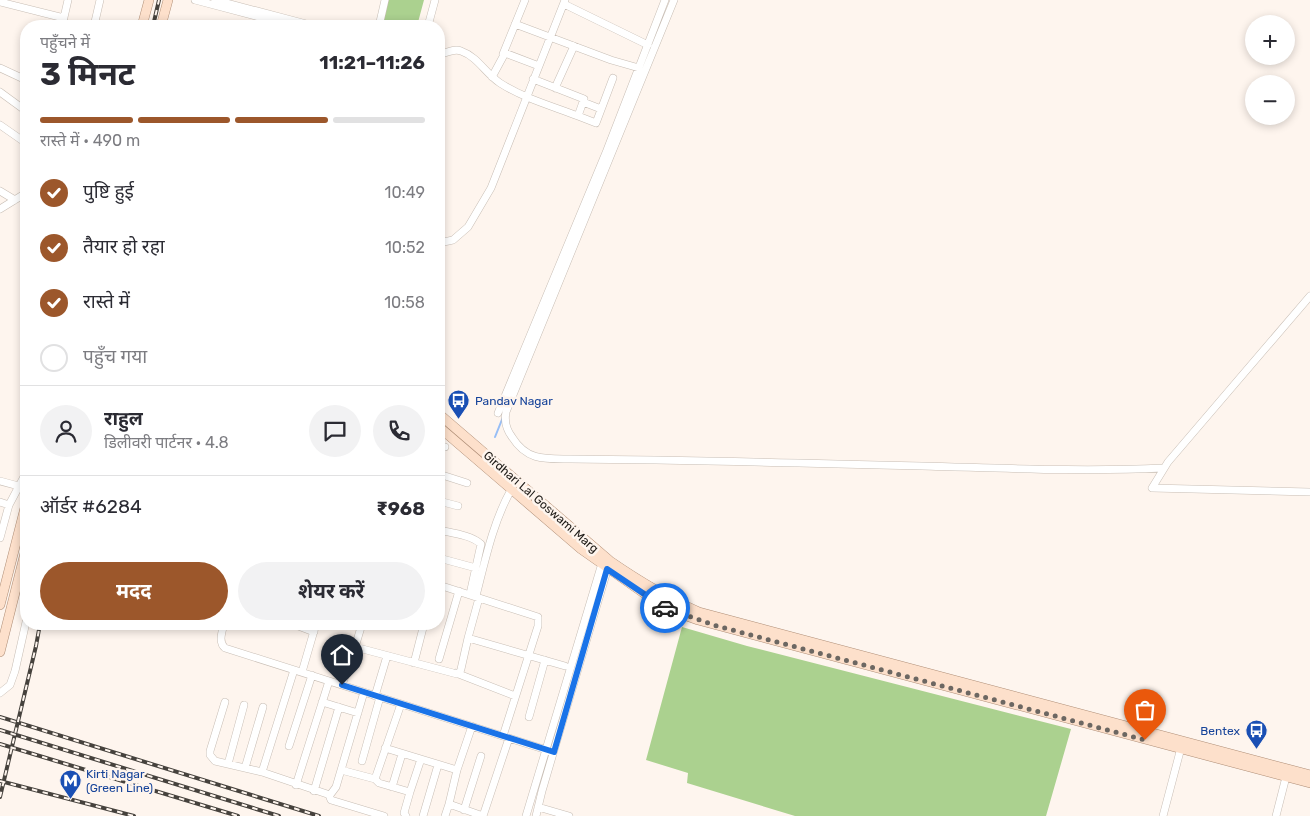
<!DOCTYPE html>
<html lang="hi">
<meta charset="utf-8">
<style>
body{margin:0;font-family:Rubik,"Noto Sans Devanagari",sans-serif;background:#f2f2f3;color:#2b2b33;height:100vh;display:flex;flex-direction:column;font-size:19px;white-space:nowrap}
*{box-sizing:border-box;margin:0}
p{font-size:16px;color:#7c7c81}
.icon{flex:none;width:28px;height:28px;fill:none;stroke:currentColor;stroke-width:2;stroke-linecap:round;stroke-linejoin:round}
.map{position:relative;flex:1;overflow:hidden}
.sheet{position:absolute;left:20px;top:20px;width:425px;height:610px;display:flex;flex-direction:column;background:#fff;border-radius:20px;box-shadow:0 2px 8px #0003}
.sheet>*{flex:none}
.tools{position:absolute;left:1245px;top:15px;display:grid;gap:10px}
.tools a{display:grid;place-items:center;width:50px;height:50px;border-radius:50%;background:#fff;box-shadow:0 2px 8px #0003;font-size:25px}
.pin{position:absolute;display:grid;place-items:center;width:42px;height:42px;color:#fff;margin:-51px -21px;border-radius:50% 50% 50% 0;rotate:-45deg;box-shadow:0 0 5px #0007}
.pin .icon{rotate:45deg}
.courier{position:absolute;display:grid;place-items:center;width:50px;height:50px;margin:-25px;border:4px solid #1a73e8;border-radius:50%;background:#fff;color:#222;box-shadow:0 1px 6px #0007}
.headline em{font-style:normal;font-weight:700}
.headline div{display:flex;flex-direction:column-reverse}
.headline{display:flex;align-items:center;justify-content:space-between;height:85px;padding:0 20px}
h1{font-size:32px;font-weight:700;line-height:38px}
.bar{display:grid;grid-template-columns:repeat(4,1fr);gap:8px 5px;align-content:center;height:60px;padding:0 20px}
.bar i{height:6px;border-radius:4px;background:#e1e1e2}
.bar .on{background:#9c572b}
.bar p{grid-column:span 4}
.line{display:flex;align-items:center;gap:12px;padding:0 20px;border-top:1px solid #e1e1e2}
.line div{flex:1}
.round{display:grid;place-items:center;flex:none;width:52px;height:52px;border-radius:26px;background:#f2f2f3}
ol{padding:0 20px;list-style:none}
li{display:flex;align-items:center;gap:15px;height:55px}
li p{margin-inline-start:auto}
li .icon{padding:5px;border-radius:50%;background:#9c572b;color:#fff;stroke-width:4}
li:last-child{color:#7c7c81}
li i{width:28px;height:28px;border:2px solid #e1e1e2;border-radius:50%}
.button{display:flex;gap:10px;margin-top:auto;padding:10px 20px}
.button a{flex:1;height:58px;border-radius:30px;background:#9c572b;color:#fff;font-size:20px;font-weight:700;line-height:58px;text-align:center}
.button a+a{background:#f2f2f3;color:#2b2b33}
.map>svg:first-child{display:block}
.green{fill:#abd18f}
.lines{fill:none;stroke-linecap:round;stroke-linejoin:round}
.stream{stroke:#97bef6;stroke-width:2}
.minor-casing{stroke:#c8beb5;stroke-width:8}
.major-casing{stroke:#ae8d76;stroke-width:10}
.minor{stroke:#fff;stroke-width:7}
.major{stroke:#fde0cb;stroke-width:9}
.rail-casing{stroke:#46423d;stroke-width:4}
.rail{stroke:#fef5ee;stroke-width:2;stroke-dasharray:5.5;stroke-linecap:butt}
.done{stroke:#6c6762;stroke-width:5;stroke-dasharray:0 9}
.route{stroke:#1a73e8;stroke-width:6}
.labels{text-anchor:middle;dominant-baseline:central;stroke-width:5;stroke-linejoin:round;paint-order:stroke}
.transit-label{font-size:12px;fill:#164399;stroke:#fef5ee;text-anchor:start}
.street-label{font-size:12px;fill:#1d1a16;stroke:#fef5ee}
</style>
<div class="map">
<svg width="1310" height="816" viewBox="0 0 1310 816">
<rect width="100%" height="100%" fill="#fef5ee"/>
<!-- green -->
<path class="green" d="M 386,0 L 424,0 L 417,26 L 381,26 Z
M 682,627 L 747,646 L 1071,729 L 1046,816 L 795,816 L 687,783 L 688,773 L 646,760 Z"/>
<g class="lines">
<!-- stream -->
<path class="stream" d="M 495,437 L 503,417"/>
<defs>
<path id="minor" d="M 195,0 L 293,26
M 215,0 L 314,26
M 674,0 L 506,412 C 504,422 506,429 512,437 C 527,461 545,459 571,459 C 688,460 805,463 922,466 C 1002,468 1083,472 1163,468
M 0,2 L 64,18
M 564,4 L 648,45
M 515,24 L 611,60 L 639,68
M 62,26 L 68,0
M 94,26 L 100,0
M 379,26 L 385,0
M 428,26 L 435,0
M 503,54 L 525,0
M 439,55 C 446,53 454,48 461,51 C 478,57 485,73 500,83 C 523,98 552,106 578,116 L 584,99 L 533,79
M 0,68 L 26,80
M 492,77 L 505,53 L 539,66
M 555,88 L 574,46
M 0,92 L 26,111
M 583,102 L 601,109
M 578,116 L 596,123 L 613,78
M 0,125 L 26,143
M 0,191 L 15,200
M 0,209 L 26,193
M 439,243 L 453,240 L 468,227 L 491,188 L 565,0
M 1310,296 L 1168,462 L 1152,488 L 1310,492
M 498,413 L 607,150 L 665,0
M 439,446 L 445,447
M 439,474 L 467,483
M 0,481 L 26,488
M 439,501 L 458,506
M 0,502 L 9,505
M 439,530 C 452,533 471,535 481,544 L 470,594
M 0,538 L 9,505 L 26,473
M 439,558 L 476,568
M 439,585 L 538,617 L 538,626 L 503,736
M 476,596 C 485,561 493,522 511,490
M 479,598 L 468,638 L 565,666
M 224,624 C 222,632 218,642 225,648 L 553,752
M 293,624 L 314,632
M 355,647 L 362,624
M 439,659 L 459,591
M 414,663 L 424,624
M 294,670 L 262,772 L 330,795 L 336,787 L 364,692
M 302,672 L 316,624
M 456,673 L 515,696
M 342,685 L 355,647 L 457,674 L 460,672 L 461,669 L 468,638
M 0,693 L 10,685 L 15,671 L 26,622
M 375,696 L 387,656
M 225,702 L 210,751 L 210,755 L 215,761 L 262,772
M 322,702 L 358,713
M 401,704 L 375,779 L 379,783 L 410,792 L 404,813 L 406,816
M 529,717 L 545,660
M 289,746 L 312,675
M 385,748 L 421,759
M 362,761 L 380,697
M 228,764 L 244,705
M 245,768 L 263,707
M 341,770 L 375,779
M 296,785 L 329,681
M 392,787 L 402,754
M 314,791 L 339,707
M 410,792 L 421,759 L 457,770 L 472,726
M 329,795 L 331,800 L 384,816
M 449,804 L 457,770
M 538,807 L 569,816
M 464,810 L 481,756
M 423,816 L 438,765
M 445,816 L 449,804 L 483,816
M 483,816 L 509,738
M 526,816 L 603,560
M 536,816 L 542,791 L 609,564
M 1163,816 L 1182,744
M 1276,816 L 1287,773"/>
<path id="major" d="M 142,26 L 149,0
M 161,26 L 168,0
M 439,414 L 610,561 C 639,581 667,598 699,612 L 1310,775
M 439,427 L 581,549 L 665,608 L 698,620 L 1310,783
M 0,605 L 26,504
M 0,652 L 26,549"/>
</defs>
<!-- minor casing -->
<use href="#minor" class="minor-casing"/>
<!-- major casing -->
<use href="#major" class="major-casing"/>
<!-- minor -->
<use href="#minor" class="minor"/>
<!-- major -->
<use href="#major" class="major"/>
<defs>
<path id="rail" d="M 153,26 L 159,0
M 0,717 L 319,816
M 0,730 L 279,816
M 0,744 L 238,816
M 0,781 L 134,816
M 0,797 L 36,646 L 40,624"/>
</defs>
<!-- rail casing -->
<use href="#rail" class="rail-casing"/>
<!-- rail -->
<use href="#rail" class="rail"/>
</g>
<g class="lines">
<!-- done -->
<path class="done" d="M 665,608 L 717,626 L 1145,740"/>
<!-- route -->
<path class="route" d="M 342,685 L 554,752 L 607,569 L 665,608"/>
</g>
<!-- icons -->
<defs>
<symbol id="bus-pin" viewBox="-11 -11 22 30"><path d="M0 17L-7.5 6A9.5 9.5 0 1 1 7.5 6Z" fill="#1a4fb4" stroke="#fef5ee"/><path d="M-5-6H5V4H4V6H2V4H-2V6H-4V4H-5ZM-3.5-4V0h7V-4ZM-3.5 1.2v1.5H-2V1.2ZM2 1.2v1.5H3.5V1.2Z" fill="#fff"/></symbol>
<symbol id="metro-pin" viewBox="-11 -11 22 30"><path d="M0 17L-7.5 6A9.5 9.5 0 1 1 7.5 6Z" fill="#1a4fb4" stroke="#fef5ee"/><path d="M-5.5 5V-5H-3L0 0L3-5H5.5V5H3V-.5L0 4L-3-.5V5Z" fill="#fff"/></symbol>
</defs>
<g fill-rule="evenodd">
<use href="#bus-pin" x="446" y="388" width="25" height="34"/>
<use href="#bus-pin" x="1244" y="718" width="25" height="34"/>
<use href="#metro-pin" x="58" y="768" width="25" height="34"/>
</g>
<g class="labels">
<!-- transit labels -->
<g class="transit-label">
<text x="475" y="401">Pandav Nagar</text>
<text x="1240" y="731" text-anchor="end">Bentex</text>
<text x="86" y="774">Kirti Nagar<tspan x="86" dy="14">(Green Line)</tspan></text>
</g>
<!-- street labels -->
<g class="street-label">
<text transform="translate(541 502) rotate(41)">Girdhari Lal Goswami Marg</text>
</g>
</g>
</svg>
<div class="tools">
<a>+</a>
<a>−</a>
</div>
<div class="pin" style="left:1145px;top:740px;background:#ea580c"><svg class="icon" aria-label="bag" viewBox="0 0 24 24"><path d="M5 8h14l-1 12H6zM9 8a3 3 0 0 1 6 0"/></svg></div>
<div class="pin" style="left:342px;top:685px;background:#1f2937"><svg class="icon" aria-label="home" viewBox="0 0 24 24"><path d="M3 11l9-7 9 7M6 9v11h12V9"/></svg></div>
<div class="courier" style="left:665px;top:608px"><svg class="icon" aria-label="car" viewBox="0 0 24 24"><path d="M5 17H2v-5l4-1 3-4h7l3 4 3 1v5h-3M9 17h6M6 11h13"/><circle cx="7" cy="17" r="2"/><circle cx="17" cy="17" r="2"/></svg></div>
<section class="sheet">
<div class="headline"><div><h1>3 मिनट</h1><p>पहुँचने में</p></div><em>11:21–11:26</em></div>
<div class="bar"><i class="on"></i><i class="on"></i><i class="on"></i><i></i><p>रास्ते में · 490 m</p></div>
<ol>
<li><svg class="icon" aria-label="check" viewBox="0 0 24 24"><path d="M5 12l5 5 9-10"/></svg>पुष्टि हुई<p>10:49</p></li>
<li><svg class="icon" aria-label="check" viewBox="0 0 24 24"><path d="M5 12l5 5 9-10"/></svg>तैयार हो रहा<p>10:52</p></li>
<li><svg class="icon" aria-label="check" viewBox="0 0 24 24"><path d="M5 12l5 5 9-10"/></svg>रास्ते में<p>10:58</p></li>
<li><i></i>पहुँच गया</li>
</ol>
<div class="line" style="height:90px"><a class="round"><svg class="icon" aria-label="person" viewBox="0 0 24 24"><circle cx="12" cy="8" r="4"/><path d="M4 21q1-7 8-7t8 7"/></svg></a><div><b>राहुल</b><p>डिलीवरी पार्टनर · 4.8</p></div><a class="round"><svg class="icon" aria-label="chat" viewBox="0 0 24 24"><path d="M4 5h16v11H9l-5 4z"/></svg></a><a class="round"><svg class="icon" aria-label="phone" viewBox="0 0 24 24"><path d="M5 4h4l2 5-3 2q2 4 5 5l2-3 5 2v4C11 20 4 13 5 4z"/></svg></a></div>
<div class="line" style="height:65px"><div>ऑर्डर #6284</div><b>₹968</b></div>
<div class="button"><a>मदद</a><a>शेयर करें</a></div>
</section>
</div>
